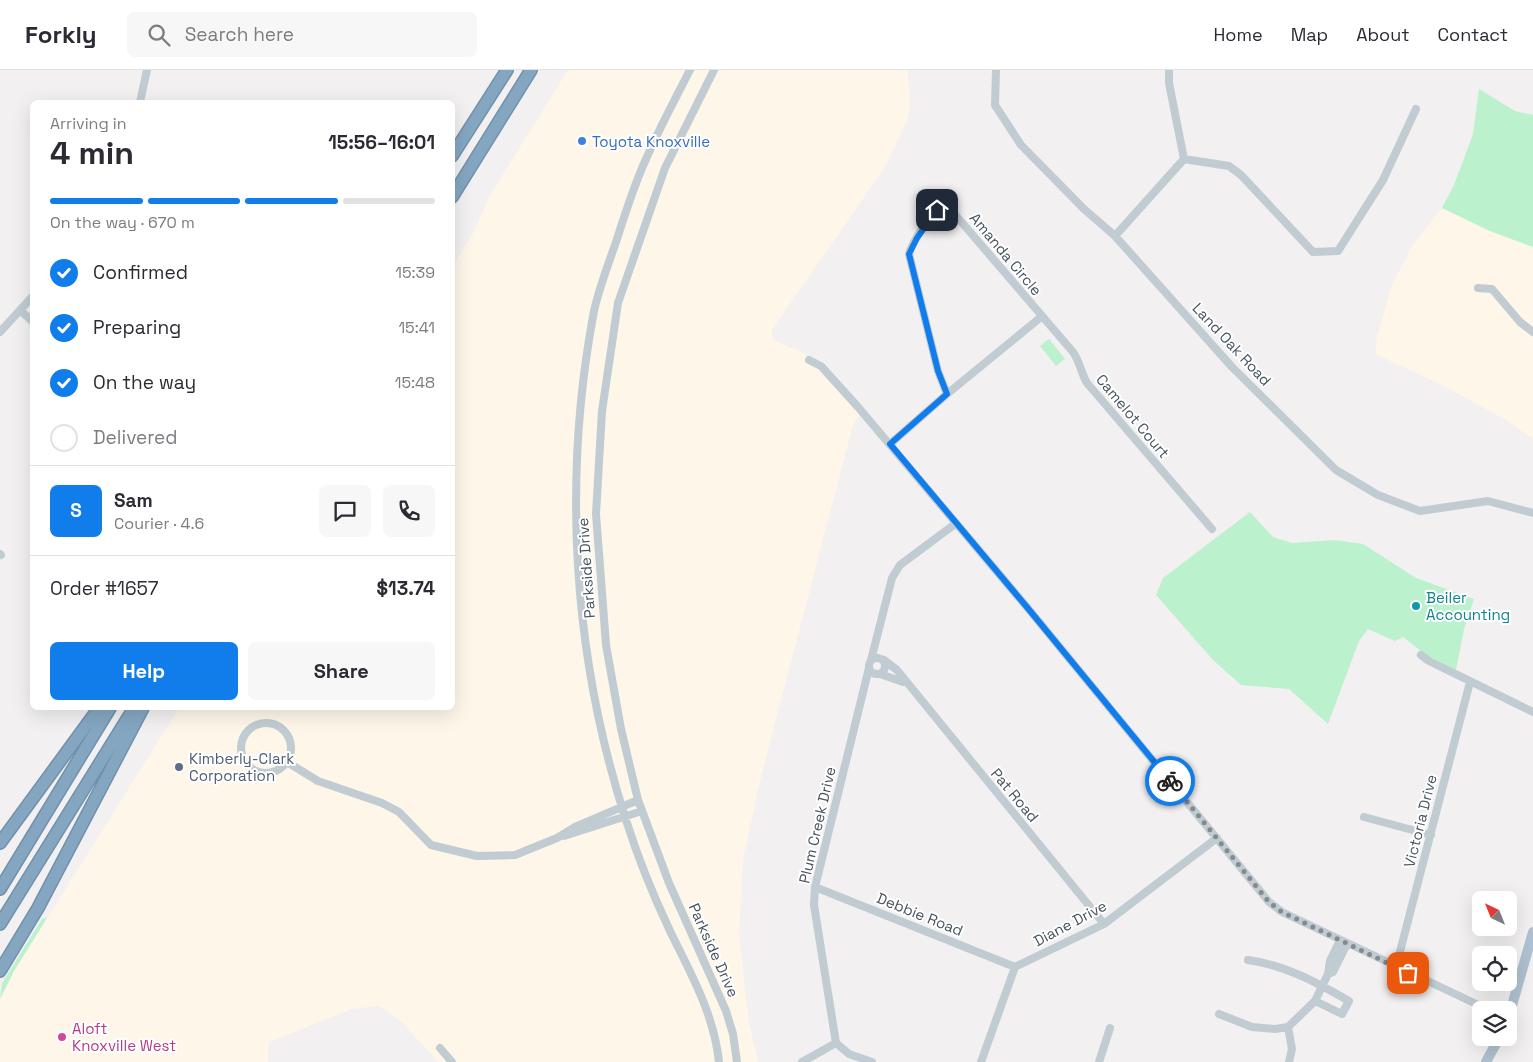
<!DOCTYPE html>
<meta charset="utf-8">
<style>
body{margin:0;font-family:"Space Grotesk",sans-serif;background:#f7f7f7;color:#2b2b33;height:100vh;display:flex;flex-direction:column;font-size:19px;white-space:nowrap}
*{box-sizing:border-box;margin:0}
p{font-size:16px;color:#7c7c81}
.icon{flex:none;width:28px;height:28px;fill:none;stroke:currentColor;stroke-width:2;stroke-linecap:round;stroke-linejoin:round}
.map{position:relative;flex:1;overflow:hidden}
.side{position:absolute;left:30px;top:30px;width:425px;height:610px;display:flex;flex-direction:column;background:#fff;border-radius:8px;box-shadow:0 5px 20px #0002}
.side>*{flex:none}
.needle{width:32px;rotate:317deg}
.buttons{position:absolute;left:1472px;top:821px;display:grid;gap:10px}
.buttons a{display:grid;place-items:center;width:45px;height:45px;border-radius:8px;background:#fff;box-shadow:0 5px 20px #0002;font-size:25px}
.pin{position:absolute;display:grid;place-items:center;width:42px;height:42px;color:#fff;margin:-21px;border-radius:10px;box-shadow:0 2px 8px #0006}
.courier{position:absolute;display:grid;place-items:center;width:50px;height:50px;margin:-25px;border:4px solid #107deb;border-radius:50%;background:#fff;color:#222;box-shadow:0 1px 6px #0007}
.head em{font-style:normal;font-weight:600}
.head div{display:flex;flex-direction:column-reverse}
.head{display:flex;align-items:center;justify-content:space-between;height:85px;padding:0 20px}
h1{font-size:32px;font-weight:600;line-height:38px}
.bar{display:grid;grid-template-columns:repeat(4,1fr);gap:8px 5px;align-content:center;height:60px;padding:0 20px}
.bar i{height:6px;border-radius:4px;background:#e1e1e2}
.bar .active{background:#107deb}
.bar p{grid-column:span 4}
.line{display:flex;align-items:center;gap:12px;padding:0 20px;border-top:1px solid #e1e1e2}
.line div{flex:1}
.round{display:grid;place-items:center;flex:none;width:52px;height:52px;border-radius:8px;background:#f7f7f7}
ol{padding:0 20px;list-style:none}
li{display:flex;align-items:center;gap:15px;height:55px}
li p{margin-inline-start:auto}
li .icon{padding:5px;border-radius:50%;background:#107deb;color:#fff;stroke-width:4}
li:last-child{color:#7c7c81}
li i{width:28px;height:28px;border:2px solid #e1e1e2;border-radius:50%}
.primary-button{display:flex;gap:10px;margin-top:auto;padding:10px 20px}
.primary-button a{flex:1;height:58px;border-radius:8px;background:#107deb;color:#fff;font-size:20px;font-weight:600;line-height:58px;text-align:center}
.primary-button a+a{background:#f7f7f7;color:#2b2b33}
header{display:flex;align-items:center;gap:30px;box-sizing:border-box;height:70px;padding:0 25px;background:#fff;border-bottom:1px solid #e1e1e2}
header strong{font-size:24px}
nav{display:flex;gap:28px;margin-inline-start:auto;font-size:18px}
.search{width:350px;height:45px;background:#f7f7f7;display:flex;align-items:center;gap:12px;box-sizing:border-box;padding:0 18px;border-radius:8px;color:#7c7c81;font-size:19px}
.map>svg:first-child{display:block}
.commercial{fill:#fdf6e9}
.green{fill:#bcf1ce}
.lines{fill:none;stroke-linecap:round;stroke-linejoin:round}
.highway-casing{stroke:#7091ad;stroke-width:14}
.minor{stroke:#c0cbd2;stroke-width:8}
.major{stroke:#aec1d0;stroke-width:10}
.highway{stroke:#85a6c1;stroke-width:11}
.done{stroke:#838b91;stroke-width:5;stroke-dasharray:0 9}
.route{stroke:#107deb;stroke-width:6}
.shop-dot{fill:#3f7fe0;stroke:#fff;stroke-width:2}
.culture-dot{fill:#0f9aa8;stroke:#fff;stroke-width:2}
.service-dot{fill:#5c6f8a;stroke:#fff;stroke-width:2}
.hotel-dot{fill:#d1479c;stroke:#fff;stroke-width:2}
.labels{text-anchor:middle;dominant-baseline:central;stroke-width:4;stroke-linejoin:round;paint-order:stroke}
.shop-label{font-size:15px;fill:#366cbe;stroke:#fff;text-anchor:start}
.street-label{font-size:15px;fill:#47545e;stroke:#fff}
.culture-label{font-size:15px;fill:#0d838f;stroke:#fff;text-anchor:start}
.service-label{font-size:15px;fill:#4e5e75;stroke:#fff;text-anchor:start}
.hotel-label{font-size:15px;fill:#b23c85;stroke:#fff;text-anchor:start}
</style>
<header>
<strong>Forkly</strong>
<div class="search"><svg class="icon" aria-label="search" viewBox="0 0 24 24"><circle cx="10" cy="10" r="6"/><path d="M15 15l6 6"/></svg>Search here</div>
<nav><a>Home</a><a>Map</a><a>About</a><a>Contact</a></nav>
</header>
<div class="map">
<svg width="1533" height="992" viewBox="0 0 1533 992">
<rect width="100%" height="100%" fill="#f2f0f0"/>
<!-- commercial -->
<path class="commercial" d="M 568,0 L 908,0 L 910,36 L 907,51 L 885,97 L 772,260 L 772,267 L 776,271 L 824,292 L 864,338 L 853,355 L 760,711 L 743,789 L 739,866 L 749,952 L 758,992 L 438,992 L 402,952 L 379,936 L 352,939 L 270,972 L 269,964 L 268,992 L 0,992 L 0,929 L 14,901 L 179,638 L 452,638 L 453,196 L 472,165 L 490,125 Z
M 1442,138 L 1490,161 L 1533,177 L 1533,369 L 1506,350 L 1446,317 L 1375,284 L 1377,267 L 1391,217 L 1413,174 Z"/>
<!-- green -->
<path class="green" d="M 1479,19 L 1515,41 L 1533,45 L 1533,177 L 1490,161 L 1442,138 L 1454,115 L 1473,64 Z
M 1049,269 L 1065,289 L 1056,296 L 1040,276 Z
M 1250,442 L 1273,467 L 1292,473 L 1335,470 L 1363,474 L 1416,508 L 1474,529 L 1464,559 L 1456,600 L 1426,585 L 1403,567 L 1395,571 L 1368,559 L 1359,571 L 1328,654 L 1289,619 L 1241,615 L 1213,590 L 1156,525 L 1163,508 Z
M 47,848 L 14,901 L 0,929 L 2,913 L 42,849 Z"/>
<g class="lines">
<defs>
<path id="highway" d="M 452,86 L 507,0
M 452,127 L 531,0
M 0,773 L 99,638
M 0,819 L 110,638
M 0,854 L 134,638
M 0,901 L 38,838 L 143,638"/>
</defs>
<!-- highway casing -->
<use href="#highway" class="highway-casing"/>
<!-- minor -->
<path class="minor" d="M 690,0 C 675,29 659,59 646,89 C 634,115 625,144 616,172 C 608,195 599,218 594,241 C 562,410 573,587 626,750 C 638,788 653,825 670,861 C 691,904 714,944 719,992
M 714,0 L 665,98 L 618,233 L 602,341 L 596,444 L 606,575 L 621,659 L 638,730 L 669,813 L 726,941 L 733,964 L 737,992
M 996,0 L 995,35 L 1021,75 L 1084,139 L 1115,166 L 1232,297 L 1336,400 L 1378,425 L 1420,441 L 1488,431 L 1533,443
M 1169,0 L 1169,13 L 1184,89
M 140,32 L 147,0
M 1184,89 L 1229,96 L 1241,105 L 1313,182 L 1338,181 L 1383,110 L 1416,39
M 1115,166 L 1184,89
M 1478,218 L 1492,219 L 1520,252 L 1533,262
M 21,241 L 32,251
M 0,262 L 32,227
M 809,290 L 821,296 L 858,337 L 1026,536 L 1269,832 L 1282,842 L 1489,940
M 947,324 L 938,301 L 909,184 C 912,173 935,131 950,139 C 953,141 956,146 958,148 L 1073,282 C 1080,292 1081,303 1087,313 L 1212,459
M 890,374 L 947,324 L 1041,247
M 0,484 L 1,485
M 1421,585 L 1429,591 L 1533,642
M869 596a8 8 0 1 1 16 0a8 8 0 1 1-16 0Z
M 871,590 L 892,508 L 900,495 L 955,454
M 884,590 L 897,600 L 1104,854
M 869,598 L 815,817 L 814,835 L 836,973 L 849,984 L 872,992
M 880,604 L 903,612
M241 678a25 25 0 1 1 50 0a25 25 0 1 1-50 0Z
M 287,692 L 318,711 L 382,733 L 399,742 L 431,775 L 477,786 L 515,785 L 557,768 L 575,757 L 638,730
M 1364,747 L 1431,765
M 564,766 L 642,741
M 815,817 L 1015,897
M 1248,890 C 1285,895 1316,912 1349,931 L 1342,944 L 1315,931
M 1396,897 L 1470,612
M 1328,904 L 1333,902 L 1347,874
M 1219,944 L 1252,957 L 1275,959 L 1288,957 L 1315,931 L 1328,904 L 1330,891 L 1340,870
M 1288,957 L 1292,979 L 1289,992
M 440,978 L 452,992
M 802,992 L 836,973
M 981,992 L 1015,897 L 1104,854 L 1217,768
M 1099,992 L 1110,958"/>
<!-- major -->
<path class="major" d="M 1509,946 L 1533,862
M 1486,992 L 1499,968"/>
<!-- highway -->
<use href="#highway" class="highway"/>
</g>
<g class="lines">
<!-- done -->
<path class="done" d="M 1170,711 L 1269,832 L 1282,842 L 1408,903"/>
<!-- route -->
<path class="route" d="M 937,140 L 917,168 L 909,184 L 938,301 L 947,324 L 890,374 L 1026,536 L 1170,711"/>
</g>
<!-- markers -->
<circle class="shop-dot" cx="582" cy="71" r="5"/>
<circle class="culture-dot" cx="1416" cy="536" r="5"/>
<circle class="service-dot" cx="179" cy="697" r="5"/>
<circle class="hotel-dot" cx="62" cy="967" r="5"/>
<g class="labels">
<!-- shop labels -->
<g class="shop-label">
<text x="592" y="71">Toyota Knoxville</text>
</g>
<!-- street labels -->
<g class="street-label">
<text transform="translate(1006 184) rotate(50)">Amanda Circle</text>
<text transform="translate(1232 274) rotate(47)">Land Oak Road</text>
<text transform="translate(1133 346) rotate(50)">Camelot Court</text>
<text transform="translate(586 498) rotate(-94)">Parkside Drive</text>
<text transform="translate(1015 725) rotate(50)">Pat Road</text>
<text transform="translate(1420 751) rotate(-76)">Victoria Drive</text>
<text transform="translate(817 755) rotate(-77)">Plum Creek Drive</text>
<text transform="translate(920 844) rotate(22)">Debbie Road</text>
<text transform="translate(1070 853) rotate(-28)">Diane Drive</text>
<text transform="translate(714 880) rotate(66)">Parkside Drive</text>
</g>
<!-- culture labels -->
<g class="culture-label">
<text x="1426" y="527">Beiler<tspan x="1426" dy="17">Accounting</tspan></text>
</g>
<!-- service labels -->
<g class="service-label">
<text x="189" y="688">Kimberly-Clark<tspan x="189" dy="17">Corporation</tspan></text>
</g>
<!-- hotel labels -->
<g class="hotel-label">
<text x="72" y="958">Aloft<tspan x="72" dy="17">Knoxville West</tspan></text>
</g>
</g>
</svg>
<div class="buttons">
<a><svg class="needle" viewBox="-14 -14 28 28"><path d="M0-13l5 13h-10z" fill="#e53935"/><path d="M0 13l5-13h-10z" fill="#7c7c81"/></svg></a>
<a><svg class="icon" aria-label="locate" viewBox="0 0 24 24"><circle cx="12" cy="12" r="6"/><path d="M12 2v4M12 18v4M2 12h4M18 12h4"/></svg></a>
<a><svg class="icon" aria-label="layers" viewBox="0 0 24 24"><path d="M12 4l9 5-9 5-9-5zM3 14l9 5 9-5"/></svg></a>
</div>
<div class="pin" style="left:1408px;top:903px;background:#ea580c"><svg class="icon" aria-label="bag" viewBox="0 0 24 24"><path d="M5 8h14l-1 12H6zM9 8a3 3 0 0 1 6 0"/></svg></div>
<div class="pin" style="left:937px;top:140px;background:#1f2937"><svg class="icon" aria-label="home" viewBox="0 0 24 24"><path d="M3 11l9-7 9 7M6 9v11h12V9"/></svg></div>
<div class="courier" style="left:1170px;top:711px"><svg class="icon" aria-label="bike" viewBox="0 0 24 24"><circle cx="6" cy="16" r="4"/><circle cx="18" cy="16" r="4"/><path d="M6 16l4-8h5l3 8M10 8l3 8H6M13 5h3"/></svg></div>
<section class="side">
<div class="head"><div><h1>4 min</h1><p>Arriving in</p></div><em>15:56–16:01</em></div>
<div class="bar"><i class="active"></i><i class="active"></i><i class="active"></i><i></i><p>On the way · 670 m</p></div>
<ol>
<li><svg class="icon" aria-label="check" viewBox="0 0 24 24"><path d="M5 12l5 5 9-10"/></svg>Confirmed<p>15:39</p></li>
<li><svg class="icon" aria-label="check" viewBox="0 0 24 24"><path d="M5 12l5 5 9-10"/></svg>Preparing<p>15:41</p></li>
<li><svg class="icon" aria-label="check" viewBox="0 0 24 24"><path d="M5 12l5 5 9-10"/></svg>On the way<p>15:48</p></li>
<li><i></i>Delivered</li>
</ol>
<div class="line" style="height:90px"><b class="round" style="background:#107deb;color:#fff">S</b><div><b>Sam</b><p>Courier · 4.6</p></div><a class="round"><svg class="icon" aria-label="chat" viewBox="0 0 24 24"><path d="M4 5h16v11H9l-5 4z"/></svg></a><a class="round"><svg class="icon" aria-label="phone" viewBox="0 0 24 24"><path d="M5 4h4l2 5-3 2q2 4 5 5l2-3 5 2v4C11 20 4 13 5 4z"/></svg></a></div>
<div class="line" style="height:65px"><div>Order #1657</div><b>$13.74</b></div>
<div class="primary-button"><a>Help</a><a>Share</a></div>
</section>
</div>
